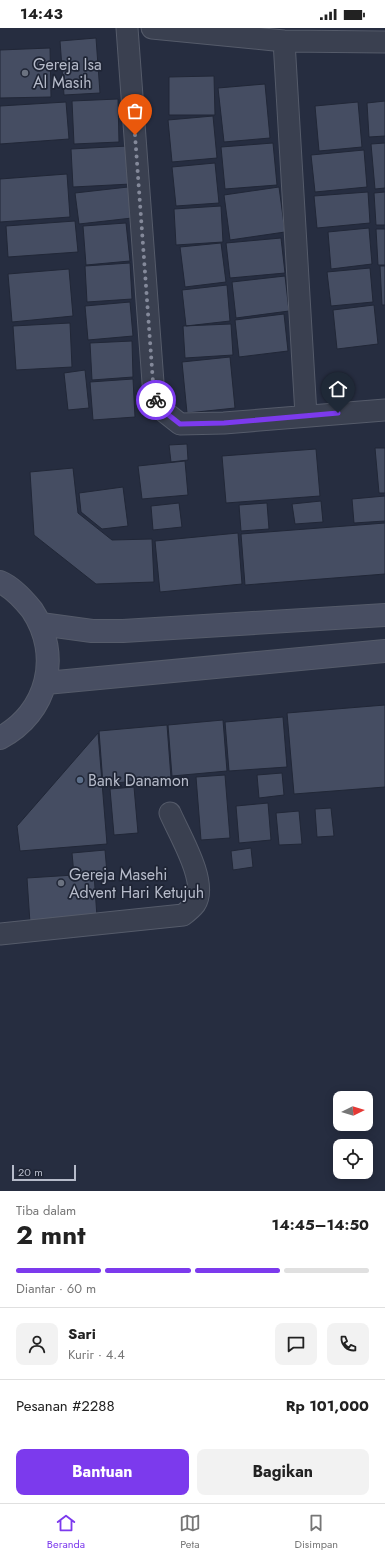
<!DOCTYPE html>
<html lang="id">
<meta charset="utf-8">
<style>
body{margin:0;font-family:Jost,sans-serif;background:#f2f2f2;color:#222;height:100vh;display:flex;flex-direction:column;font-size:15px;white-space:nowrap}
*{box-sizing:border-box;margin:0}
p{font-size:13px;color:#767676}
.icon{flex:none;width:22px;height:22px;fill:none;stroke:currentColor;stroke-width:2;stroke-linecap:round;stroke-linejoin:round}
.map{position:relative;height:1163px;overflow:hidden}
.drawer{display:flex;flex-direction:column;background:#fff;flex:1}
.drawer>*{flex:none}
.needle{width:26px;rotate:85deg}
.tools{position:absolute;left:333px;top:1063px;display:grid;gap:8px}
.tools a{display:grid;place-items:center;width:40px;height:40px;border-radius:8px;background:#fff;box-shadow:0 2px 10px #0003;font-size:20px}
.scale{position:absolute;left:12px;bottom:10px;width:64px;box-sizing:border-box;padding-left:4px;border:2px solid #b6bbca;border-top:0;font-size:11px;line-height:14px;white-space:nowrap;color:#b6bbca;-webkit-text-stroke:3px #1f2535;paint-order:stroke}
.pin{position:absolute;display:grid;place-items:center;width:34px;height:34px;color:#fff;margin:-41px -17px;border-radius:50% 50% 50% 0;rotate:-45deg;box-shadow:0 0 4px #0007}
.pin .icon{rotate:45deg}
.courier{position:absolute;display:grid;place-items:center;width:40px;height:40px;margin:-20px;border:3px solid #7c3aed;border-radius:50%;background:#fff;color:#222;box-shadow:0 1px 5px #0007}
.overview em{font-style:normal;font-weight:700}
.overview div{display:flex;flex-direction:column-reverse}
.overview{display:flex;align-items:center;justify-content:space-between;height:68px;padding:0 16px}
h1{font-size:26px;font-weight:700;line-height:30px}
.bar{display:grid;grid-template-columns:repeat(4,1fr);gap:6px 4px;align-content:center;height:48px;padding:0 16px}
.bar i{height:5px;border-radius:3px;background:#e0e0e0}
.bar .current{background:#7c3aed}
.bar p{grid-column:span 4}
.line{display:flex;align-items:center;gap:10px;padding:0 16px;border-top:1px solid #e0e0e0}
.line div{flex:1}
.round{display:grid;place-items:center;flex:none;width:42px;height:42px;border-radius:8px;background:#f2f2f2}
.primary-button{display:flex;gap:8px;margin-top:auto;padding:8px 16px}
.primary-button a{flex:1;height:46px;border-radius:8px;background:#7c3aed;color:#fff;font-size:16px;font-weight:700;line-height:46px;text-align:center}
.primary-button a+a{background:#f2f2f2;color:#222}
.status{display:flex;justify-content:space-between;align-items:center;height:28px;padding:0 20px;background:#fff;direction:ltr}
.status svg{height:11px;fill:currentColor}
.menu{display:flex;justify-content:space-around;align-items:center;height:56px;border-top:1px solid #e0e0e0;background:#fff;font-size:11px;color:#767676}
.menu a{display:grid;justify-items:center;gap:2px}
.menu .current{color:#7c3aed}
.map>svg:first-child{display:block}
.building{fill:#454d62;stroke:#212737}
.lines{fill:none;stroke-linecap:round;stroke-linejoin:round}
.street-casing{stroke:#555b6a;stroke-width:23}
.secondary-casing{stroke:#555b6a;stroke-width:24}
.street{stroke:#3a4050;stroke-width:21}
.secondary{stroke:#484e62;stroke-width:22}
.done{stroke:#84899a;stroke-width:4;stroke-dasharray:0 7.2}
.route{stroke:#7c3aed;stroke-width:5}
.worship-dot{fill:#6b7280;stroke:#1f2535;stroke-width:1.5}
.service-dot{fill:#5c6f8a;stroke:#1f2535;stroke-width:1.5}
.labels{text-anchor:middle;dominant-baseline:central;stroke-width:3.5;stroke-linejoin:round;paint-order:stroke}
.poi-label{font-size:16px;fill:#b6bbca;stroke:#1f2535;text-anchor:start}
</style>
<div class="status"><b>14:43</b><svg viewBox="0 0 49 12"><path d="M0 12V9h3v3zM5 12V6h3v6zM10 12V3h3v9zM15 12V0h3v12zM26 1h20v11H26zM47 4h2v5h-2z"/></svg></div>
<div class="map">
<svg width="385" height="1163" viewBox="0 0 385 1163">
<rect width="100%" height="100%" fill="#262d40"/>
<!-- building -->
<path class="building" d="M 96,10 L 100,65 L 64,67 L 60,13 Z
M 50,20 L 51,69 L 0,70 L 0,22 Z
M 214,48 L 215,87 L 169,87 L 169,49 Z
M 265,56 L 270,110 L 224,114 L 218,60 Z
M 118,71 L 119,114 L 74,116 L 72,73 Z
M 385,73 L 385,108 L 369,109 L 367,75 Z
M 66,74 L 69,111 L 0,116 L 0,78 Z
M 358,74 L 362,119 L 319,123 L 315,78 Z
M 213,88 L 217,130 L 172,134 L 168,92 Z
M 273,115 L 277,157 L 225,161 L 221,119 Z
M 385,115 L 385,160 L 375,161 L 371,116 Z
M 128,118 L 131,156 L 73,159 L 71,121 Z
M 364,122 L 367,159 L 315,164 L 311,127 Z
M 215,135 L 219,175 L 176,178 L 172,139 Z
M 67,146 L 70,189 L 0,194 L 0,151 Z
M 128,159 L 132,190 L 79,196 L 75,165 Z
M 279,159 L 285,204 L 230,212 L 224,167 Z
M 368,164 L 370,195 L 317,200 L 314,168 Z
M 385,164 L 385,197 L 376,197 L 374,165 Z
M 221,178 L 223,214 L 176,217 L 174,181 Z
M 75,193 L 78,224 L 8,229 L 6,198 Z
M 126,195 L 130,233 L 86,237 L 83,198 Z
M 369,200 L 372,236 L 331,241 L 328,204 Z
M 376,201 L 385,201 L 385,237 L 378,237 Z
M 281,210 L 285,245 L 230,250 L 226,215 Z
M 221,215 L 226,254 L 185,259 L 180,219 Z
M 130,235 L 132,271 L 87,274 L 85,238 Z
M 380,238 L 385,238 L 385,277 L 382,277 Z
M 370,240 L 373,274 L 331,278 L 327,244 Z
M 69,241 L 73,288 L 12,294 L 8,246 Z
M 285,248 L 289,283 L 236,290 L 232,254 Z
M 227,257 L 230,293 L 186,298 L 182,262 Z
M 130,274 L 133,308 L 88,312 L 85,278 Z
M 374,277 L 378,316 L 337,321 L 333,282 Z
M 284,286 L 288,323 L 239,329 L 235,292 Z
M 70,295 L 72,339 L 16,342 L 13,298 Z
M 231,296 L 233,327 L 185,330 L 183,298 Z
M 132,313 L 133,349 L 92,352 L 90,315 Z
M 230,329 L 235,380 L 187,385 L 182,334 Z
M 85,342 L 89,380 L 68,382 L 64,345 Z
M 133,351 L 135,389 L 93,392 L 90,354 Z
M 187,416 L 188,432 L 171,434 L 169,417 Z
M 375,420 L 385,420 L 385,465 L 379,465 Z
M 316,421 L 320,468 L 226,475 L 222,428 Z
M 185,433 L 188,467 L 142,471 L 138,438 Z
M 73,440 L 78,485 L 112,512 L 152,511 L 154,554 L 96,556 L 34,507 L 30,444 Z
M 123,459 L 128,498 L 102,501 L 81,484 L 79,465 Z
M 385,468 L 385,493 L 354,495 L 352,471 Z
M 321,473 L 323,494 L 295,496 L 292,476 Z
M 179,475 L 182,499 L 153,502 L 151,478 Z
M 267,475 L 269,501 L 241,503 L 239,477 Z
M 385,495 L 385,546 L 245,557 L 241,506 Z
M 238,505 L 242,556 L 160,564 L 155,513 Z
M 385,677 L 385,759 L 294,766 L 287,685 Z
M 283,689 L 287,739 L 229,743 L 225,694 Z
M 223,692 L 227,743 L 172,748 L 168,697 Z
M 167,697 L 171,750 L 103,756 L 99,703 Z
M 98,705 L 107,816 L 20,823 L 17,798 Z
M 282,745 L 284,767 L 259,770 L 257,747 Z
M 225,747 L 230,810 L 201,812 L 196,749 Z
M 134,759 L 138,805 L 114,807 L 110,761 Z
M 268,775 L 271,812 L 239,815 L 236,778 Z
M 331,780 L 334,808 L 317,809 L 315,781 Z
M 299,783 L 302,816 L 279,817 L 276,785 Z
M 251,820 L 253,839 L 233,842 L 231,823 Z
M 105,822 L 107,845 L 94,846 L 97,889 L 30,895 L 27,850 L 74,847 L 72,825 Z"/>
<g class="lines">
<defs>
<path id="street" d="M 127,0 L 154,368 L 161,381 L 180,396 L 224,395 L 385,382
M 152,0 L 284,13 L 385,14
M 284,13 L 306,387
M 0,906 L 183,887 C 187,884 192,880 195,876 C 209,855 179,806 170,785"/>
<path id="secondary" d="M 0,554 C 12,559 24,572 32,582 C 62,627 48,685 0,710
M 41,596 L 92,603 L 123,603 L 385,587
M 46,655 L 385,623"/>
</defs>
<!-- street casing -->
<use href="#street" class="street-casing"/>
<!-- secondary casing -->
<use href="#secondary" class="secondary-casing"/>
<!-- street -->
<use href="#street" class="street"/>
<!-- secondary -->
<use href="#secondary" class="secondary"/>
</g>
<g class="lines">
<!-- done -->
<path class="done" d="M 135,107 L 154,368 L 156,372"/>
<!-- route -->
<path class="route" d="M 156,372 L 161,381 L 180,396 L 224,395 L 338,385"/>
</g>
<!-- markers -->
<g class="worship-dot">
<circle cx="25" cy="45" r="4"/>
<circle cx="61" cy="855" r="4"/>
</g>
<circle class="service-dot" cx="80" cy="752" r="4"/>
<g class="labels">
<!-- poi labels -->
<g class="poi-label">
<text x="33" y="36">Gereja Isa<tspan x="33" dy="18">Al Masih</tspan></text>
<text x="88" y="752">Bank Danamon</text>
<text x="69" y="846">Gereja Masehi<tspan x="69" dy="18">Advent Hari Ketujuh</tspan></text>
</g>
</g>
</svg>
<div class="tools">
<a><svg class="needle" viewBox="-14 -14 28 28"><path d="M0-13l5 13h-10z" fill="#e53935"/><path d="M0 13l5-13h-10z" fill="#767676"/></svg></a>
<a><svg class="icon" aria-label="locate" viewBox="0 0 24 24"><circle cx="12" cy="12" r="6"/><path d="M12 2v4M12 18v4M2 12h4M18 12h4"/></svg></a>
</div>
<div class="scale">20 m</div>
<div class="pin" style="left:135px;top:107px;background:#ea580c"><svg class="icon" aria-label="bag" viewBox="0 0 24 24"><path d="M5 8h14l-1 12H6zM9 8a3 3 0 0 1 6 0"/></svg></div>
<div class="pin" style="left:338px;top:385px;background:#1f2937"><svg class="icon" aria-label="home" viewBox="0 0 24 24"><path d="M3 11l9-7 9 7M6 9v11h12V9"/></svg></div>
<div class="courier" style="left:156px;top:372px"><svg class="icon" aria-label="bike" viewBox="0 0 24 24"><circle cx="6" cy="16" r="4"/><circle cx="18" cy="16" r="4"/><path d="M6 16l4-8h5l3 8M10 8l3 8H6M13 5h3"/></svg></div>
</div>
<section class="drawer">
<div class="overview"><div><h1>2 mnt</h1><p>Tiba dalam</p></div><em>14:45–14:50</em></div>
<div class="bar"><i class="current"></i><i class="current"></i><i class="current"></i><i></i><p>Diantar · 60 m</p></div>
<div class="line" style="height:72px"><a class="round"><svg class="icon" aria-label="person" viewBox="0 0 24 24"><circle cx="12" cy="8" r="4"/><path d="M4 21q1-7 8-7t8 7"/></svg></a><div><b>Sari</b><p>Kurir · 4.4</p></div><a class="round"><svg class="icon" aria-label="chat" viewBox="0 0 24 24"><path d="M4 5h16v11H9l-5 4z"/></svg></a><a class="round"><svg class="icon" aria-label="phone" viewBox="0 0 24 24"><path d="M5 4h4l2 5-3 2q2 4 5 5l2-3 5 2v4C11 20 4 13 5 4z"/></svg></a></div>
<div class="line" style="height:52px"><div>Pesanan #2288</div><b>Rp 101,000</b></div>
<div class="primary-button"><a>Bantuan</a><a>Bagikan</a></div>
</section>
<nav class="menu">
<a class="current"><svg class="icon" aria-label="home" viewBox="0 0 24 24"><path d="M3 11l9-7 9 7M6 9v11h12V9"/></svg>Beranda</a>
<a><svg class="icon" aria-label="map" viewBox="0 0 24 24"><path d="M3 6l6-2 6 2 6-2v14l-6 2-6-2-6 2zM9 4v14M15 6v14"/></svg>Peta</a>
<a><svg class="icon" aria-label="saved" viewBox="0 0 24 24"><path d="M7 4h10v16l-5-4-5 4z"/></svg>Disimpan</a>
</nav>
